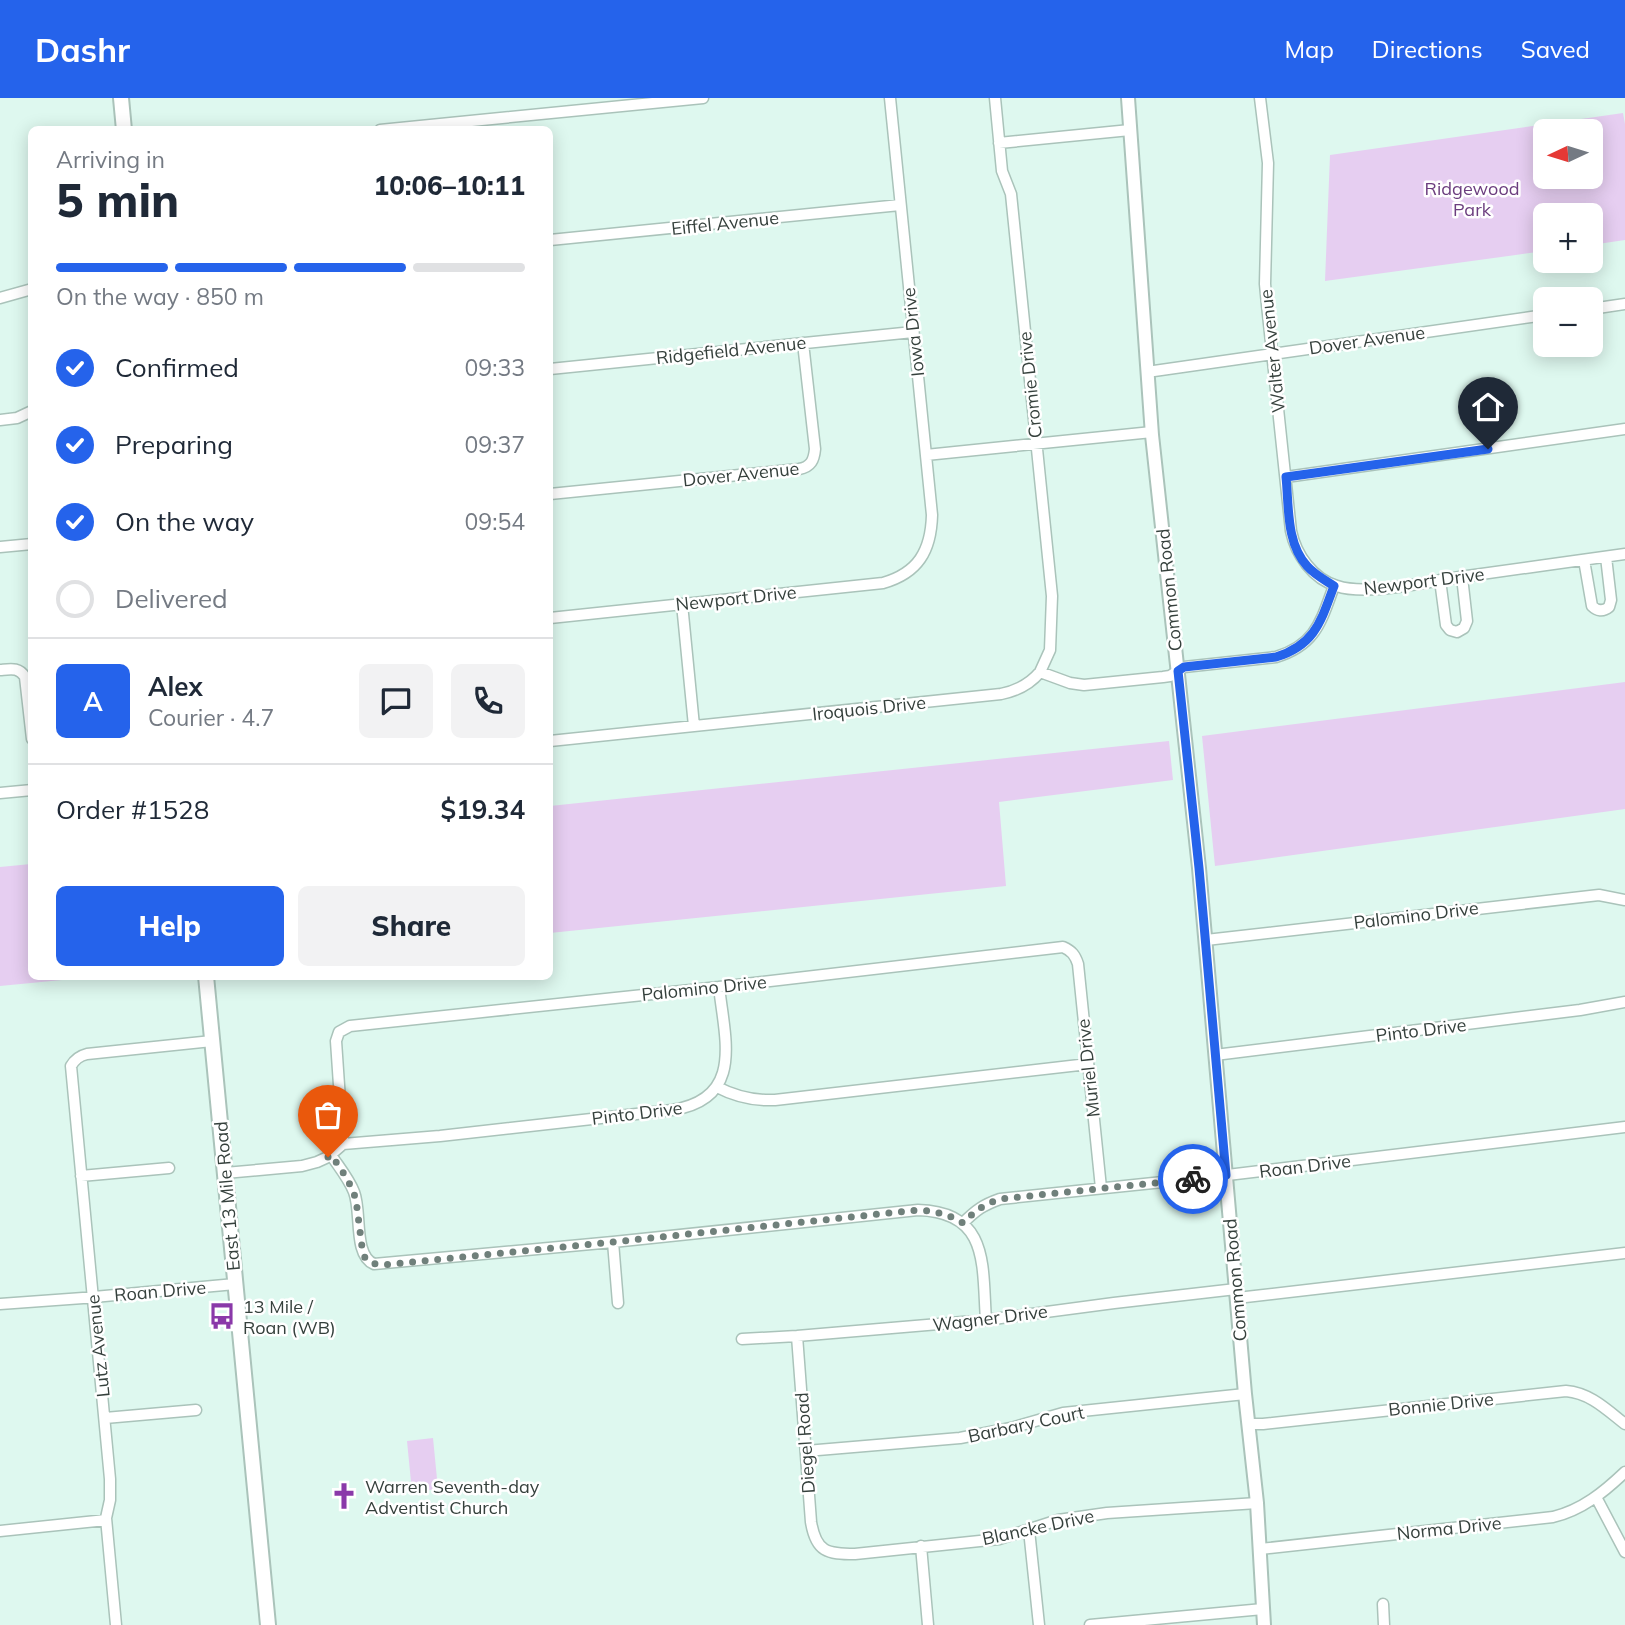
<!DOCTYPE html>
<meta charset="utf-8">
<style>
body{margin:0;font-family:Mulish,sans-serif;background:#f2f2f3;color:#1f2937;height:100vh;display:flex;flex-direction:column;font-size:26px;white-space:nowrap}
*{box-sizing:border-box;margin:0}
p{font-size:23px;color:#747a83}
.icon{flex:none;width:38px;height:38px;fill:none;stroke:currentColor;stroke-width:2;stroke-linecap:round;stroke-linejoin:round}
.map{position:relative;flex:1;overflow:hidden}
.drawer{position:absolute;left:28px;top:28px;width:525px;height:854px;display:flex;flex-direction:column;background:#fff;border-radius:10px;box-shadow:0 4px 18px #0003}
.drawer>*{flex:none}
.needle{width:46px;rotate:266deg}
.tools{position:absolute;left:1533px;top:21px;display:grid;gap:14px}
.tools a{display:grid;place-items:center;width:70px;height:70px;border-radius:10px;background:#fff;box-shadow:0 4px 18px #0003;font-size:35px}
.pin{position:absolute;display:grid;place-items:center;width:60px;height:60px;color:#fff;margin:-72px -30px;border-radius:50% 50% 50% 0;rotate:-45deg;box-shadow:0 0 7px #0007}
.pin .icon{rotate:45deg}
.courier{position:absolute;display:grid;place-items:center;width:70px;height:70px;margin:-35px;border:5px solid #2563eb;border-radius:50%;background:#fff;color:#222;box-shadow:0 2px 9px #0007}
.head em{font-style:normal;font-weight:800}
.head div{display:flex;flex-direction:column-reverse}
.head{display:flex;align-items:center;justify-content:space-between;height:119px;padding:0 28px}
h1{font-size:46px;font-weight:800;line-height:52px}
.bar{display:grid;grid-template-columns:repeat(4,1fr);gap:10px 7px;align-content:center;height:84px;padding:0 28px}
.bar i{height:9px;border-radius:5px;background:#e0e1e3}
.bar .selected{background:#2563eb}
.bar p{grid-column:span 4}
.line{display:flex;align-items:center;gap:18px;padding:0 28px;border-top:2px solid #e0e1e3}
.line div{flex:1}
.round{display:grid;place-items:center;flex:none;width:74px;height:74px;border-radius:10px;background:#f2f2f3}
ol{padding:0 28px;list-style:none}
li{display:flex;align-items:center;gap:21px;height:77px}
li p{margin-inline-start:auto}
li .icon{padding:7px;border-radius:50%;background:#2563eb;color:#fff;stroke-width:4}
li:last-child{color:#747a83}
li i{width:38px;height:38px;border:4px solid #e0e1e3;border-radius:50%}
.primary-button{display:flex;gap:14px;margin-top:auto;padding:14px 28px}
.primary-button a{flex:1;height:80px;border-radius:10px;background:#2563eb;color:#fff;font-size:28px;font-weight:800;line-height:80px;text-align:center}
.primary-button a+a{background:#f2f2f3;color:#1f2937}
header{display:flex;align-items:center;gap:42px;box-sizing:border-box;height:98px;padding:0 35px;background:#2563eb;color:#fff}
header strong{font-size:33px}
nav{display:flex;gap:38px;margin-inline-start:auto;font-size:24px}
.map>svg:first-child{display:block}
.green{fill:#e6cef1;fill-rule:evenodd}
.lines{fill:none;stroke-linecap:round;stroke-linejoin:round}
.minor-casing{stroke:#aac3ba;stroke-width:13}
.tertiary-casing{stroke:#aac3ba;stroke-width:16}
.secondary-casing{stroke:#aac3ba;stroke-width:18}
.minor{stroke:#fff;stroke-width:10}
.tertiary{stroke:#fff;stroke-width:12}
.secondary{stroke:#fff;stroke-width:14}
.done{stroke:#70807b;stroke-width:7;stroke-dasharray:0 12.6}
.route{stroke:#2563eb;stroke-width:9}
.labels{text-anchor:middle;dominant-baseline:central;stroke-width:5;stroke-linejoin:round;paint-order:stroke}
.park-label{font-size:18px;fill:#6c3e7f;stroke:#fff}
.street-label{font-size:18px;fill:#35403c;stroke:#fff}
.poi-label{font-size:18px;fill:#35403c;stroke:#fff;text-anchor:start}
</style>
<header>
<strong>Dashr</strong>
<nav><a>Map</a><a>Directions</a><a>Saved</a></nav>
</header>
<div class="map">
<svg width="1625" height="1527" viewBox="0 0 1625 1527">
<rect width="100%" height="100%" fill="#def8ef"/>
<!-- green -->
<path class="green" d="M 1623,15 L 1625,26 L 1625,142 L 1591,147 L 1591,117 L 1545,117 L 1545,153 L 1325,183 L 1330,57 ZM 1591,33 L 1591,79 L 1545,79 L 1545,33 Z
M 1625,584 L 1625,711 L 1215,768 L 1202,638 Z
M 1169,643 L 1173,682 L 999,704 L 1006,788 L 550,835 L 550,708 Z
M 31,766 L 32,878 L 93,879 L 0,888 L 0,769 Z
M 433,1340 L 438,1391 L 412,1394 L 407,1343 Z"/>
<g class="lines">
<defs>
<path id="minor" d="M 995,0 L 1002,73 L 1011,96 L 1052,498 L 1050,552 L 1040,574
M 1260,0 L 1268,65 L 1265,186 L 1267,207 L 1291,433 C 1296,457 1313,481 1337,488 C 1366,498 1428,484 1460,479 C 1515,471 1570,464 1625,456
M 380,32 L 703,0
M 999,45 L 1130,32
M 550,142 L 900,107
M 0,200 L 32,191
M 1591,211 L 1625,206
M 550,271 L 913,234
M 1147,274 L 1545,217
M 0,322 L 17,320 L 32,313
M 926,357 L 1152,334
M 1286,379 L 1625,331
M 550,396 L 799,371 C 811,369 814,362 815,351 L 803,245
M 0,449 L 32,446
M 1584,462 L 1592,508 C 1597,513 1603,514 1609,509 L 1611,502 L 1606,459
M 1440,482 L 1446,527 L 1450,532 L 1457,534 L 1464,530 L 1467,523 L 1462,479
M 682,506 L 694,628
M 550,520 L 883,485 C 918,475 931,453 932,417 L 890,0
M 0,572 C 11,571 19,569 25,579 L 32,641
M 550,643 L 1001,596 C 1016,593 1030,586 1040,574 L 1070,585 L 1084,587 L 1163,579 L 1170,578 L 1184,569 L 1276,559 C 1316,547 1321,523 1334,488
M 0,695 L 32,692
M 1206,842 L 1599,797 L 1625,802
M 1215,957 L 1580,912 L 1625,904
M 717,989 C 736,999 753,1003 775,1002 L 1088,966
M 343,1046 L 336,943 L 339,934 L 350,928 L 719,889 L 1063,849 C 1072,853 1075,857 1078,866 L 1101,1090
M 331,1057 C 339,1069 349,1081 354,1094 C 362,1114 353,1157 374,1166 L 613,1144 L 918,1112 C 990,1114 982,1168 986,1222
M 225,1075 L 302,1068 L 317,1064 L 328,1059 L 343,1046 L 440,1038 L 672,1012 C 744,1001 725,942 719,889
M 81,1078 L 169,1070
M 963,1125 C 976,1112 983,1107 1000,1101 L 1211,1079 L 1625,1029
M 613,1144 L 618,1205
M 1237,1200 L 1625,1155
M 0,1206 L 83,1200 L 235,1186
M 797,1238 L 811,1424 C 816,1454 827,1456 855,1456 L 999,1441 L 1058,1422 L 1107,1415 L 1257,1405
M 742,1241 L 797,1238 L 986,1222 L 1114,1205 L 1236,1191
M 105,1320 L 196,1312
M 1248,1326 L 1263,1326 L 1566,1293 C 1590,1295 1606,1311 1625,1326
M 806,1353 L 960,1340 L 1011,1330 L 1063,1315 L 1245,1296
M 1596,1399 L 1625,1454
M 1029,1432 L 1039,1527
M 0,1433 L 106,1422
M 921,1448 L 928,1527
M 1260,1451 L 1553,1419 C 1582,1412 1604,1394 1625,1374
M 1383,1506 L 1384,1527
M 116,1527 L 106,1420 L 110,1402 L 110,1381 L 71,968 C 75,961 79,958 87,956 L 212,943
M 1090,1527 L 1263,1511"/>
<path id="tertiary" d="M 1128,0 L 1152,337 L 1199,770 L 1245,1296 L 1257,1405 L 1264,1527"/>
<path id="secondary" d="M 121,0 L 124,32
M 206,878 L 268,1527"/>
</defs>
<!-- minor casing -->
<use href="#minor" class="minor-casing"/>
<!-- tertiary casing -->
<use href="#tertiary" class="tertiary-casing"/>
<!-- secondary casing -->
<use href="#secondary" class="secondary-casing"/>
<!-- minor -->
<use href="#minor" class="minor"/>
<!-- tertiary -->
<use href="#tertiary" class="tertiary"/>
<!-- secondary -->
<use href="#secondary" class="secondary"/>
</g>
<g class="lines">
<!-- done -->
<path class="done" d="M 328,1059 L 331,1057 C 341,1071 351,1085 356,1102 L 363,1157 C 369,1165 373,1166 383,1167 L 613,1144 L 918,1112 C 935,1113 948,1116 963,1125 C 976,1112 983,1107 1000,1101 L 1193,1081"/>
<!-- route -->
<path class="route" d="M 1193,1081 L 1226,1077 L 1199,770 L 1178,573 L 1184,569 L 1276,559 C 1315,547 1321,523 1334,488 C 1325,482 1315,477 1307,468 C 1286,445 1289,408 1286,379 L 1488,351"/>
</g>
<!-- icons -->
<defs>
<symbol id="bus-bare" viewBox="-9 -9 18 18"><path d="M-5-6H5V4H4V6H2V4H-2V6H-4V4H-5ZM-3.5-4V0h7V-4ZM-3.5 1.2v1.5H-2V1.2ZM2 1.2v1.5H3.5V1.2Z" fill="#8a39a9" stroke="#fff" stroke-width="2.5" paint-order="stroke"/></symbol>
<symbol id="church-bare" viewBox="-9 -9 18 18"><path d="M-1.2-6h2.4v3.5h3.3v2.4h-3.3V6h-2.4V-.1h-3.3v-2.4h3.3Z" fill="#8a39a9" stroke="#fff" stroke-width="2.5" paint-order="stroke"/></symbol>
</defs>
<g fill-rule="evenodd">
<use href="#bus-bare" x="203" y="1199" width="38" height="38"/>
<use href="#church-bare" x="325" y="1379" width="38" height="38"/>
</g>
<g class="labels">
<!-- park labels -->
<g class="park-label">
<text x="1472" y="90">Ridgewood<tspan x="1472" dy="21">Park</tspan></text>
</g>
<!-- street labels -->
<g class="street-label">
<text transform="translate(725 125) rotate(-6)">Eiffel Avenue</text>
<text transform="translate(913 234) rotate(-96)">Iowa Drive</text>
<text transform="translate(1367 242) rotate(-8)">Dover Avenue</text>
<text transform="translate(731 252) rotate(-6)">Ridgefield Avenue</text>
<text transform="translate(1272 253) rotate(-96)">Walter Avenue</text>
<text transform="translate(1030 287) rotate(-96)">Cromie Drive</text>
<text transform="translate(741 376) rotate(-6)">Dover Avenue</text>
<text transform="translate(1424 483) rotate(-7)">Newport Drive</text>
<text transform="translate(1169 492) rotate(-96)">Common Road</text>
<text transform="translate(736 500) rotate(-6)">Newport Drive</text>
<text transform="translate(869 610) rotate(-6)">Iroquois Drive</text>
<text transform="translate(1416 817) rotate(-7)">Palomino Drive</text>
<text transform="translate(704 890) rotate(-6)">Palomino Drive</text>
<text transform="translate(1421 932) rotate(-7)">Pinto Drive</text>
<text transform="translate(1088 970) rotate(-96)">Muriel Drive</text>
<text transform="translate(637 1015) rotate(-7)">Pinto Drive</text>
<text transform="translate(1305 1068) rotate(-7)">Roan Drive</text>
<text transform="translate(227 1098) rotate(-95)">East 13 Mile Road</text>
<text transform="translate(1235 1182) rotate(-95)">Common Road</text>
<text transform="translate(160 1193) rotate(-5)">Roan Drive</text>
<text transform="translate(990 1220) rotate(-7)">Wagner Drive</text>
<text transform="translate(98 1248) rotate(-96)">Lutz Avenue</text>
<text transform="translate(1441 1306) rotate(-6)">Bonnie Drive</text>
<text transform="translate(1026 1326) rotate(-12)">Barbary Court</text>
<text transform="translate(805 1345) rotate(-94)">Diegel Road</text>
<text transform="translate(1038 1429) rotate(-12)">Blancke Drive</text>
<text transform="translate(1449 1430) rotate(-6)">Norma Drive</text>
</g>
<!-- poi labels -->
<g class="poi-label">
<text x="243" y="1208">13 Mile /<tspan x="243" dy="21">Roan (WB)</tspan></text>
<text x="365" y="1388">Warren Seventh-day<tspan x="365" dy="21">Adventist Church</tspan></text>
</g>
</g>
</svg>
<div class="tools">
<a><svg class="needle" viewBox="-14 -14 28 28"><path d="M0-13l5 13h-10z" fill="#e53935"/><path d="M0 13l5-13h-10z" fill="#747a83"/></svg></a>
<a>+</a>
<a>−</a>
</div>
<div class="pin" style="left:328px;top:1059px;background:#ea580c"><svg class="icon" aria-label="bag" viewBox="0 0 24 24"><path d="M5 8h14l-1 12H6zM9 8a3 3 0 0 1 6 0"/></svg></div>
<div class="pin" style="left:1488px;top:351px;background:#1f2937"><svg class="icon" aria-label="home" viewBox="0 0 24 24"><path d="M3 11l9-7 9 7M6 9v11h12V9"/></svg></div>
<div class="courier" style="left:1193px;top:1081px"><svg class="icon" aria-label="bike" viewBox="0 0 24 24"><circle cx="6" cy="16" r="4"/><circle cx="18" cy="16" r="4"/><path d="M6 16l4-8h5l3 8M10 8l3 8H6M13 5h3"/></svg></div>
<section class="drawer">
<div class="head"><div><h1>5 min</h1><p>Arriving in</p></div><em>10:06–10:11</em></div>
<div class="bar"><i class="selected"></i><i class="selected"></i><i class="selected"></i><i></i><p>On the way · 850 m</p></div>
<ol>
<li><svg class="icon" aria-label="check" viewBox="0 0 24 24"><path d="M5 12l5 5 9-10"/></svg>Confirmed<p>09:33</p></li>
<li><svg class="icon" aria-label="check" viewBox="0 0 24 24"><path d="M5 12l5 5 9-10"/></svg>Preparing<p>09:37</p></li>
<li><svg class="icon" aria-label="check" viewBox="0 0 24 24"><path d="M5 12l5 5 9-10"/></svg>On the way<p>09:54</p></li>
<li><i></i>Delivered</li>
</ol>
<div class="line" style="height:126px"><b class="round" style="background:#2563eb;color:#fff">A</b><div><b>Alex</b><p>Courier · 4.7</p></div><a class="round"><svg class="icon" aria-label="chat" viewBox="0 0 24 24"><path d="M4 5h16v11H9l-5 4z"/></svg></a><a class="round"><svg class="icon" aria-label="phone" viewBox="0 0 24 24"><path d="M5 4h4l2 5-3 2q2 4 5 5l2-3 5 2v4C11 20 4 13 5 4z"/></svg></a></div>
<div class="line" style="height:91px"><div>Order #1528</div><b>$19.34</b></div>
<div class="primary-button"><a>Help</a><a>Share</a></div>
</section>
</div>
